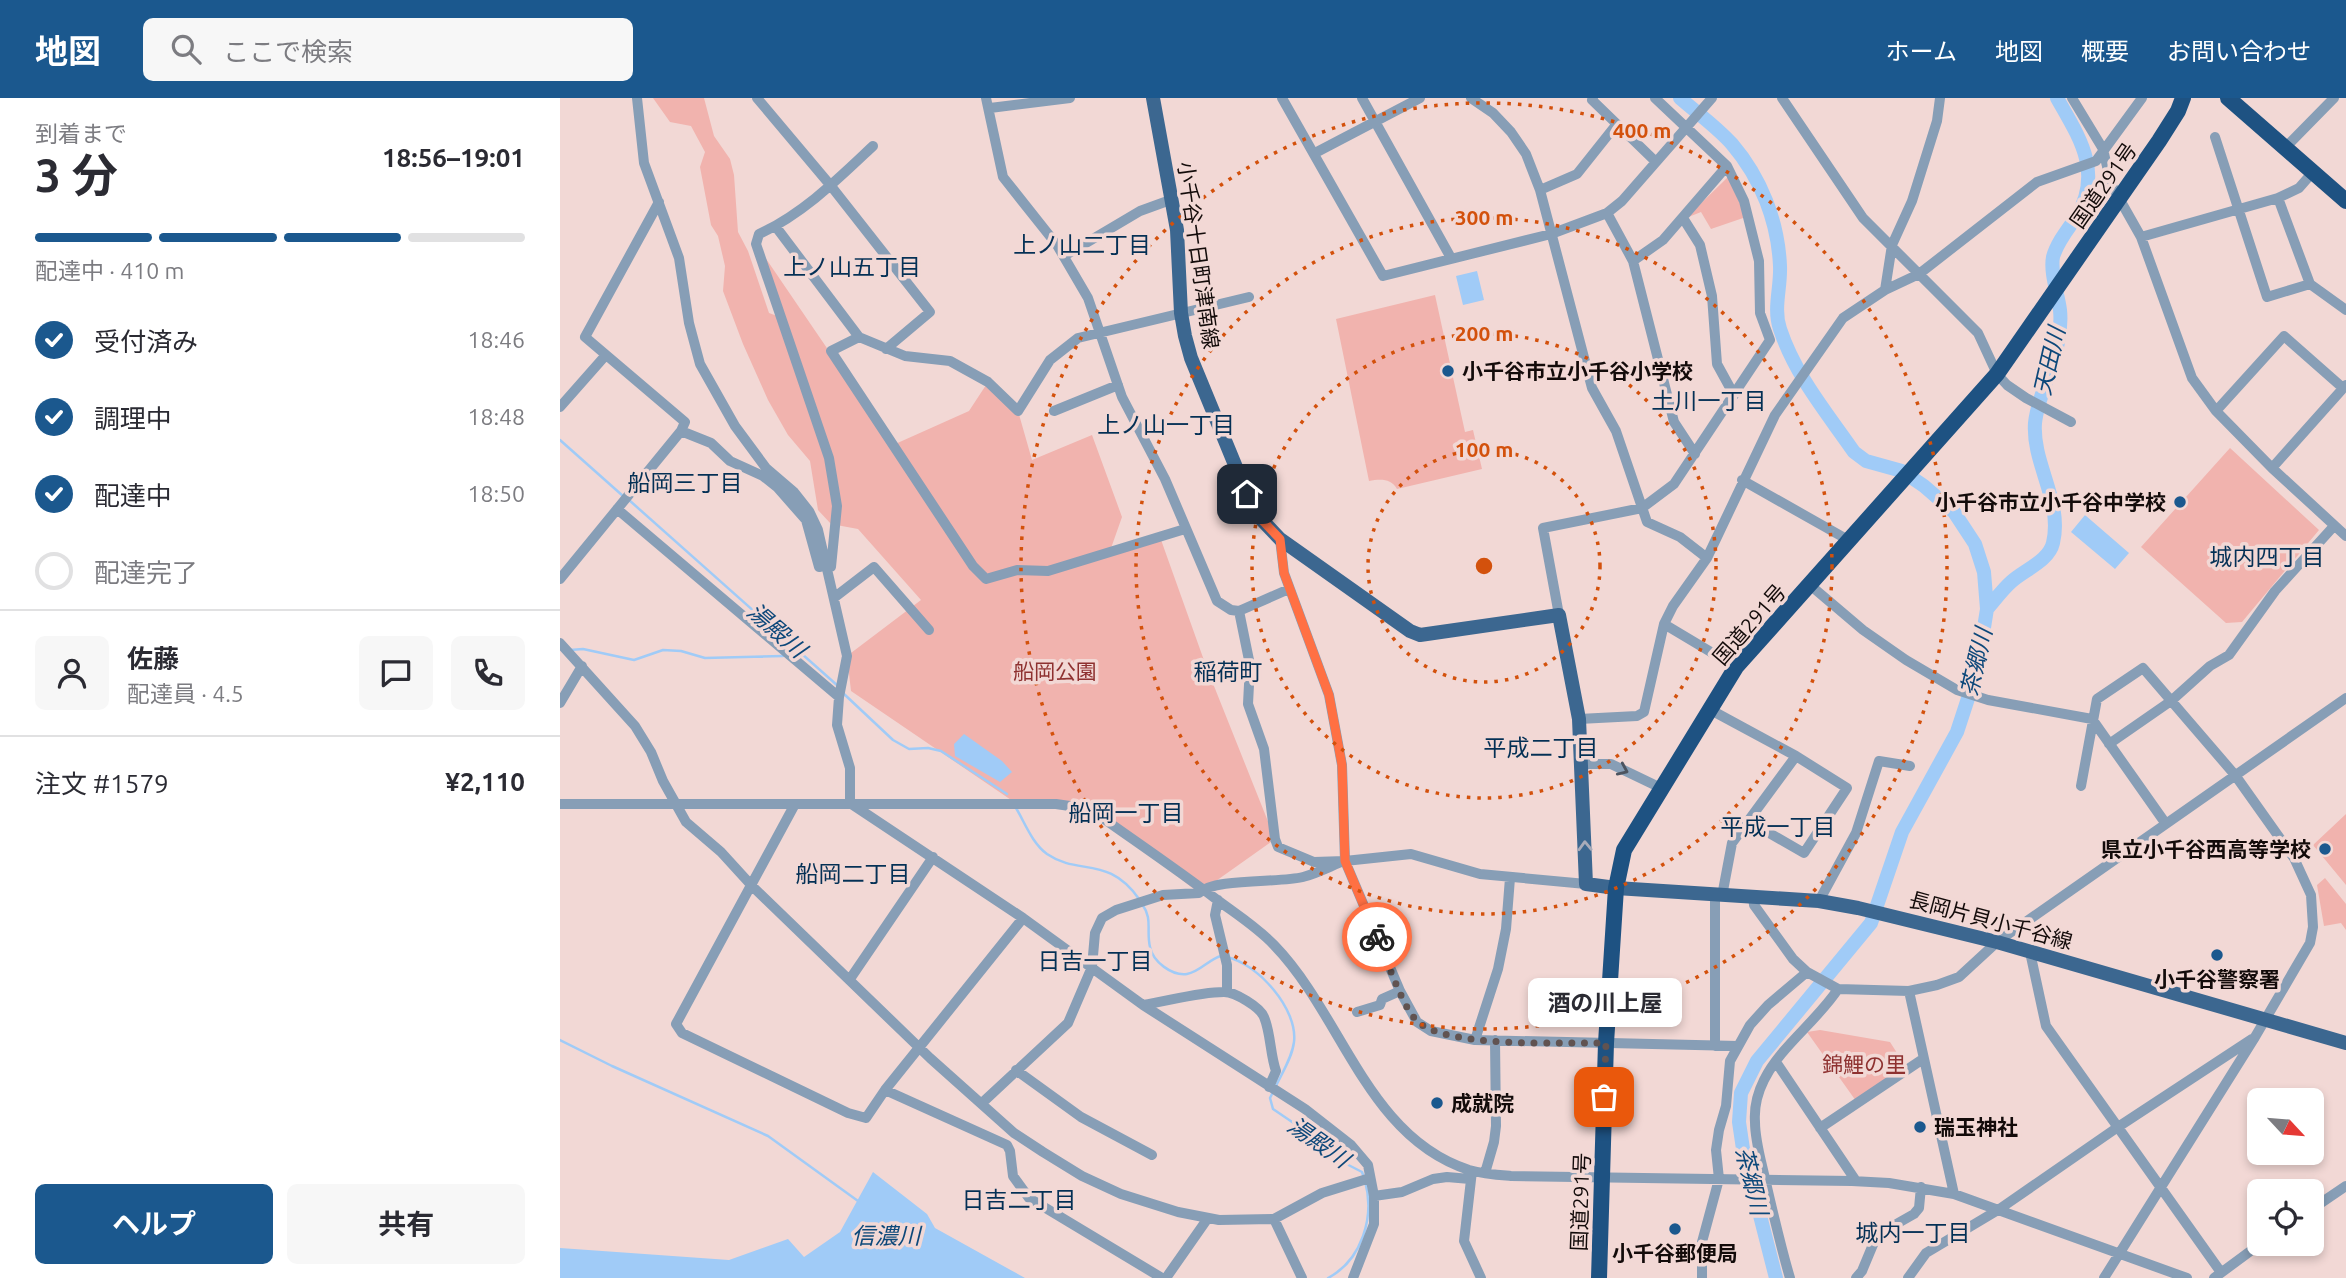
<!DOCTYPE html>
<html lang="ja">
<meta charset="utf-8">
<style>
body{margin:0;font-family:Ubuntu,"Noto Sans JP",sans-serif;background:#f7f7f7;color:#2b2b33;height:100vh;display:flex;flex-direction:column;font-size:26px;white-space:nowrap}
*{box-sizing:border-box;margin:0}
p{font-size:23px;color:#7c7c81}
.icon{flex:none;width:38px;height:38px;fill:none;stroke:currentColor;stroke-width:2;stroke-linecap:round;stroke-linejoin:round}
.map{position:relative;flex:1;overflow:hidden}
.panel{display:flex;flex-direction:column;background:#fff;width:560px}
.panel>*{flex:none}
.needle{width:46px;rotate:116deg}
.fabs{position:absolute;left:1687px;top:990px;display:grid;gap:14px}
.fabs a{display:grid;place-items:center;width:77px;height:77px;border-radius:10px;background:#fff;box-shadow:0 4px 10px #0003;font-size:35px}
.pin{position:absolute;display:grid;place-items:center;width:60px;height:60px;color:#fff;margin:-30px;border-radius:14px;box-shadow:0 4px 10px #0006}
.courier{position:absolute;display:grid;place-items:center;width:70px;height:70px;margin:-35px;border:5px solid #ff7043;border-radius:50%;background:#fff;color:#222;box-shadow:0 2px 9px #0007}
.bubble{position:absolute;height:49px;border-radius:10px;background:#fff;box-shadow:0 4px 10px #0003;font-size:23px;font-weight:700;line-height:49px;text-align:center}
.overview em{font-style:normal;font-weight:700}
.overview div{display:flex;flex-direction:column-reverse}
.overview{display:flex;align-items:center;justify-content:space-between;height:119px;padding:0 35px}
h1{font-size:46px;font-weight:700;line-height:52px}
.bar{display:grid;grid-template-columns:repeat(4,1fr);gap:10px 7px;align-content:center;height:84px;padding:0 35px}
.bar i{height:9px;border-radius:5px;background:#e1e1e2}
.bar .selected{background:#1b588e}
.bar p{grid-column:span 4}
.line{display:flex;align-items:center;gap:18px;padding:0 35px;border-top:2px solid #e1e1e2}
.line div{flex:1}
.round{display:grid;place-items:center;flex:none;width:74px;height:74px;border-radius:10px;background:#f7f7f7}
ol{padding:0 35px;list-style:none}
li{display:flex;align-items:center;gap:21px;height:77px}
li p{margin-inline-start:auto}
li .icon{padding:7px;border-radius:50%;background:#1b588e;color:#fff;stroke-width:4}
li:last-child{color:#7c7c81}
li i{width:38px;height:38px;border:4px solid #e1e1e2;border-radius:50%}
.cta{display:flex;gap:14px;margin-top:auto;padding:14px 35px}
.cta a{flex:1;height:80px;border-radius:10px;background:#1b588e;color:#fff;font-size:28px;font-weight:700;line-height:80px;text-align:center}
.cta a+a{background:#f7f7f7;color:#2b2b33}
header{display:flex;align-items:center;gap:42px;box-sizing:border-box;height:98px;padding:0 35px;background:#1b588e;color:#fff}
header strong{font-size:33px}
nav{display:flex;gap:38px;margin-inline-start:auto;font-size:24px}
.search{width:490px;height:63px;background:#f7f7f7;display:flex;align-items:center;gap:18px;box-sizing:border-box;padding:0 24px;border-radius:10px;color:#7c7c81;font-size:26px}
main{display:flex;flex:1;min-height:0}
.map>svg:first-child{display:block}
.green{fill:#f1b3ae}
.water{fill:#a0cbf7}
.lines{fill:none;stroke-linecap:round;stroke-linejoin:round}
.stream{stroke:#a0cbf7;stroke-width:2.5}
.river{stroke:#a0cbf7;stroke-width:14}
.minor{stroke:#879eb6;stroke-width:10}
.major{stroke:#3c6790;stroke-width:14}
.highway{stroke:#1e5282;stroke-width:16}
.oneway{stroke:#4d5460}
.oneway2{stroke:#a9abb9}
.done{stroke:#615351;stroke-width:7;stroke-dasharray:0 12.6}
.route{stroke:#ff7043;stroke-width:9}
.ring{fill:none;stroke:#d3510c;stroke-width:3.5;stroke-dasharray:3.5 7}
.poi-dot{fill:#1b588e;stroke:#f2d8d5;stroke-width:2.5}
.labels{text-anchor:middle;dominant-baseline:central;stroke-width:7;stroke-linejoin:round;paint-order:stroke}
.street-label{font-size:21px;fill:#130b0a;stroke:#f2d8d5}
.poi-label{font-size:21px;font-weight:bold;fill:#130b0a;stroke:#f2d8d5;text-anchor:start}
.park-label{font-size:21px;fill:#8e3130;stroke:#f2d8d5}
.neighbourhood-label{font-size:23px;fill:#043055;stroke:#f2d8d5}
.water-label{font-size:23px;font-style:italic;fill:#0d487a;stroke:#f2d8d5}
.centre{fill:#d3510c;stroke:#f2d8d5;stroke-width:3.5}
.ring-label{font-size:21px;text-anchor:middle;font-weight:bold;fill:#d3510c;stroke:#f2d8d5;stroke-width:7;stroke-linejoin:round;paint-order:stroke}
</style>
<header>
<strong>地図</strong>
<div class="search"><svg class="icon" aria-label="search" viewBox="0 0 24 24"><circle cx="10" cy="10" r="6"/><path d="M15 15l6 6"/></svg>ここで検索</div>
<nav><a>ホーム</a><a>地図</a><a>概要</a><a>お問い合わせ</a></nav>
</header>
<main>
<section class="panel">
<div class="overview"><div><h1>3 分</h1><p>到着まで</p></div><em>18:56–19:01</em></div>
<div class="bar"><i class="selected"></i><i class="selected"></i><i class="selected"></i><i></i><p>配達中 · 410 m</p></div>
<ol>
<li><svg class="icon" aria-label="check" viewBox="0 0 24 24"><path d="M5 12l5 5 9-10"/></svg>受付済み<p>18:46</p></li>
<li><svg class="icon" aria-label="check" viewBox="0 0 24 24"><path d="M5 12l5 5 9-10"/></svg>調理中<p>18:48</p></li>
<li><svg class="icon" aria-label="check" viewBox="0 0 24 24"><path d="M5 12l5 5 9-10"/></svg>配達中<p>18:50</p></li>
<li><i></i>配達完了</li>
</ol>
<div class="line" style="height:126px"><a class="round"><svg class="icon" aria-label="person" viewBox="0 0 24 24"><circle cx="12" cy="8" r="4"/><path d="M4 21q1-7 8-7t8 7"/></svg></a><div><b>佐藤</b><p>配達員 · 4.5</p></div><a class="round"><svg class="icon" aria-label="chat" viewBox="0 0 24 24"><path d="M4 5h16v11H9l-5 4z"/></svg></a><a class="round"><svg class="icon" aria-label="phone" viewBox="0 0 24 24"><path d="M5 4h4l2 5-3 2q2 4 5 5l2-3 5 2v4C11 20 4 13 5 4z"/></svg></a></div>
<div class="line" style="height:91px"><div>注文 #1579</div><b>¥2,110</b></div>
<div class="cta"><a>ヘルプ</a><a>共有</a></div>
</section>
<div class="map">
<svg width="1786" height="1180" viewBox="0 0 1786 1180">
<rect width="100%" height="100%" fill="#f2d8d5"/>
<!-- green -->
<path class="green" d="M 93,0 L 144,0 L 154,38 L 170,61 L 174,77 L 178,134 L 188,153 L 209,215 L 220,219 L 196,146 L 333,347 L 409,313 L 428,284 L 458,313 L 472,362 L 532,337 L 562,419 L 550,453 L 600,439 L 646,568 L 715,741 L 639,795 L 530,711 L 457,706 L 291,593 L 287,558 L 361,502 L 298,431 L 271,426 L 258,412 L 250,363 L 228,337 L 208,302 L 183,246 L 163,193 L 165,168 L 158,138 L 151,127 L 140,69 L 145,54 L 131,28 L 110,24 Z
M 1168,79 L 1186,119 L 1151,131 L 1141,114 L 1126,120 Z
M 875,197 L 905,334 L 913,332 L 922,371 L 837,391 C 831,380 820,381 809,383 L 776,221 Z
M 1670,350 L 1759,432 L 1682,524 L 1666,525 L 1581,449 Z
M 1786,716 L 1786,787 L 1753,747 Z
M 1765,780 L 1786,806 L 1786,832 L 1781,825 L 1764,828 L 1757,787 Z
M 1260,932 L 1330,944 L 1346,969 L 1296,1003 L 1247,934 Z"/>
<!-- water -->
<path class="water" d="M 917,173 L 924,202 L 903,207 L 896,178 Z
M 1525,417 L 1569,455 L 1555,471 L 1511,434 Z
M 404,636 L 442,663 L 452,674 L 440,684 L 395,658 L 394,646 Z
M 313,1074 L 367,1116 L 375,1130 L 465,1180 L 0,1180 L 0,1150 L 169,1162 L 228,1141 L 244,1159 L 280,1134 Z"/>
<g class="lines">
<!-- stream -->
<path class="stream" d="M 0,342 L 63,398
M 69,402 L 278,588
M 10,552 L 23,551 L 74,562 L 103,552 L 121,553 L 145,560 L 223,558
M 284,596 L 333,642 L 349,651 L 368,650 L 381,653 L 447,696
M 456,710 C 465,725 472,745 487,756 C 519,778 548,757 579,801
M 582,806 C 593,821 586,832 590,849 C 593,864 612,878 627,876 C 640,874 649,861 661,858
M 667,859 C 698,866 738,911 734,944 C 732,960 722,975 715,990
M 0,942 L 52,968 L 208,1038 L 298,1103
M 712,996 L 710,1000 L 713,1011 L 738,1028 L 773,1059 L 802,1074 L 803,1077
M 768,1180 C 802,1162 815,1119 805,1083"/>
<!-- river -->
<path class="river" d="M 1120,0 C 1137,15 1157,29 1172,46 C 1201,80 1218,123 1220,168 C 1221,190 1213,210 1220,231 C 1235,277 1267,315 1294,354 L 1306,363 L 1342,373 L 1364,388 L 1394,414 L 1415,446 L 1424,474 L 1427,511 L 1417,573 L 1397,634 L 1342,734 L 1311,825 L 1197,963 L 1181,995 L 1179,1024 L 1183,1051 L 1216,1180
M 1427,511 C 1435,502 1442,492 1451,484 C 1464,472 1489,463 1493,445 C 1503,403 1472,366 1475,325 C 1478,296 1494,272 1498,244 C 1500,234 1501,222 1500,212 C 1498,196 1490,175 1493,159 C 1497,144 1509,130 1517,118 C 1543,73 1519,39 1497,0"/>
<!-- minor -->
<path class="minor" d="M 77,0 L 84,65 L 119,160 L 129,225 L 140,266 L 175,328 L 206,370 L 234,394 L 249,413 L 258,432 L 287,558 L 279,599 L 277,627 L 290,670 L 290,705 L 463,820 L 583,907 L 745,1011 L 791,1047 L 808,1067 L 814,1098 L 814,1126 L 793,1180
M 197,0 L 271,88 L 370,214 L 326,251
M 426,0 L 443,79 L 497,147 L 528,200 L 562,299 L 605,381 L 657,503 L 671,512 L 679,513 L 729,491
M 722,0 L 823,178 L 991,136 L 1047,115 L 1062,103 L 1152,0
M 802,0 L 891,160
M 911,0 L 933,15 L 951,34 L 966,56 L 980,92 L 1032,290 L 1056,333 L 1087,424 L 1120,439 L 1147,460
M 1033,0 L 1032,2 L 1096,64
M 1222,0 L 1303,120 L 1418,235 L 1437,276 L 1447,287 L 1466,300 L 1511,324
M 1512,0 L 1543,51 L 1551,86 L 1581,139 L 1632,280 L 1656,313 L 1712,370 L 1786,438
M 430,10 L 510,0
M 1655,39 L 1707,199 L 1750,186
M 1725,50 L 1774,0
M 755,55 L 860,0
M 980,92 L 1017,76 L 1056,27
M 1718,100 L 1750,186 L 1786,212
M 1047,115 L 1073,163 L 1114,324 L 1135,356
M 1123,120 L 1140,147 L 1152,198 L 1157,266 L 1174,297
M 216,129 L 299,239 L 345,258 L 390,263 L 428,284 L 458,313 L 490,262 L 518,240 L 689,199
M 1581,139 L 1718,100 L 1739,90 L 1753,74
M 504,158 L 580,113 L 613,101
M 1073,163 L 1103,142 L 1167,68
M 1325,192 L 1332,147 L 1352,103 L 1377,23 L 1380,0
M 299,239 L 271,253 L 413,468 L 426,481 L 457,472 L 488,473 L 625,431
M 0,309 L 45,258
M 494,313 L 558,287
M 1656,313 L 1724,238 L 1783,290
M 121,333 L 151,345 L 170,363 L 203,378 L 217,389 L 246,422 L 259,469 L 268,467
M 1712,370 L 1786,287
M 1182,382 L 1290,443
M 57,411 L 279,599
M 720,441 L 724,475 L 769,597 L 782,667 L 785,763 L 840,893 L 857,924 L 871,933 L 915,942 L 1178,948
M 271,469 L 277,408 L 269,360 L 196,146 L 199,136 C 243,116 279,80 313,48
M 0,481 L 121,333 L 125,324 L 25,239 L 99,104
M 1250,487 L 1303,532 L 1346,562 L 1397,592 L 1428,602 L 1532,621 L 1606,726
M 275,499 L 314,469 L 369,532
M 679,513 L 690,567 L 688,606 L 704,651 L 715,741 L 718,749 L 754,764 L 785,763 L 851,756 L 920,776 L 1026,786
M 999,517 L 983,430 L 1082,410 L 1114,386 L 1210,242 L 1200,215 L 1199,163 L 1184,103 L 1167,68 L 1095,0
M 1104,526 L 1176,569
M 0,545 L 75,628 L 91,654 L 103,683 L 126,724 L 161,754 L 192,788 L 370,960 L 454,1035 L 483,1054 L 522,1078 L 561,1096 L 618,1114 L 659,1122 L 714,1121 L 762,1095 L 810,1080
M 0,605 L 22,568
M 1149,611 L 1236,658 L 1287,690 L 1244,755 L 1190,724
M 1019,621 L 1077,618 L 1084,614 L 1104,526 L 1113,508 L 1147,460 L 1215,317 L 1283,220 L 1325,192 L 1359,176 L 1477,84 L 1536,63 L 1582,0
M 1549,646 L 1611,603 L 1650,568 L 1669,557 L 1715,493 L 1774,428
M 1023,666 L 1051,666 L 1101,690
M 1521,688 L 1537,601 L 1583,570 L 1675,677 L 1734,760 L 1751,797 L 1753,829 L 1750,845 L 1695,939 L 1544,1180
M 0,706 L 496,706 L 530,711 C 572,741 615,770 656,801 C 676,816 697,829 714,847 C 783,918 807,1039 909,1072 C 923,1076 938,1077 951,1078 L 1292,1083 L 1329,1085 L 1394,1096 L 1627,1180
M 235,706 L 116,926 L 122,935 L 288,1015 L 306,1020 L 325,992 L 463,820
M 1162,798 L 1172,745 L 1236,658
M 1193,798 L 1194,807 L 1233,861 L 1247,874 L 1278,891 L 1349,893 L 1377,887 L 1399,879 L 1437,844 L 1786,600
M 658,802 L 655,817 L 667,867 L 667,893
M 1259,803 L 1296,735 L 1319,663 L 1350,668
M 1470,854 L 1486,928 L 1660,1173
M 290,881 L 373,759
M 1349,893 L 1394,1096
M 583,907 C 609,903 638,894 664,894 C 675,894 700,909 704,919 C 711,936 710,956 716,973 L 709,989
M 797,914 L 820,907 L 822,901 L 840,893
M 915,942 L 938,871 L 946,831 L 950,780
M 1155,948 L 1155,797
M 1216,964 L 1296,1083
M 456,972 L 521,1019 L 592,1057
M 325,992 L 447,1047 L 450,1053 L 453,1078 L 469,1100 L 602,1180
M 422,1005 L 508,925 L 532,869 L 535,835 L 542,820 L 556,812 L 603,797 L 639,795 C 654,780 719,785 743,779 C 755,776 767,770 779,765
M 1260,1030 L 1363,961
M 912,1073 L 904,1143 L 921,1180
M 925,1075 L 934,1044 L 936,1028 L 935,942
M 814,1098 L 842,1094 L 873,1081 L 887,1079 L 910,1081
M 1752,1111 L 1786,1088
M 714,1121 L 742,1180
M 606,1180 L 648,1120
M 1142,1180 L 1142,1144 L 1159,1081 L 1156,1052 L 1159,1032 L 1166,1008 L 1170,963 L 1190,927 L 1208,907 L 1247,874
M 1230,1180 C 1220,1146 1212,1111 1204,1076 C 1200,1059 1195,1041 1195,1024 C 1194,1010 1198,994 1204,982 C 1220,949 1257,923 1278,891
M 1296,1180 L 1302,1173 L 1317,1137 L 1354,1116 L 1359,1110 L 1361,1089
M 1348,1180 L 1366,1155 L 1438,1112 L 1558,1029 L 1692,941
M 1654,1180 L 1700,1146"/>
<!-- major -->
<path class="major" d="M 593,0 L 617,132 L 621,215 L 625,238 L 631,260 L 687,396 L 700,420 L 720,441 L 850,533 L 860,537 L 999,517 L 1019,621 L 1026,786 L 1056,790 L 1259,803 L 1298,810 L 1437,844 L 1786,945"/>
<!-- highway -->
<path class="highway" d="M 1668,0 L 1786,103
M 1039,1180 L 1046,945 L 1056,790 L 1064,752 L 1176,569 L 1437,276 L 1599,43 L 1618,13 L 1623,0"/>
</g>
<!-- one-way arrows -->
<defs><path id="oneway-chevron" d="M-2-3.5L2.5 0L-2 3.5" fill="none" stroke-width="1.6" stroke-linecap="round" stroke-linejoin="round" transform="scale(1.75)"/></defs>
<use class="oneway" href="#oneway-chevron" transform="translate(1063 672) rotate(24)"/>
<use class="oneway2" href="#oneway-chevron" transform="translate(1025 748) rotate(-92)"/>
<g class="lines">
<!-- done -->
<path class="done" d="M 817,839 C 827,861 841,906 856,922 C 884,951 1004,944 1046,945 L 1044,999"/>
<!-- route -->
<path class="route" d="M 687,396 L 700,420 L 720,441 L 724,475 L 769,597 L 782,667 L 785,763 L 817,839"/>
</g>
<!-- distance rings -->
<g class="ring">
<circle cx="924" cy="468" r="116"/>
<circle cx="924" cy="468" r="232"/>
<circle cx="924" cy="468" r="348"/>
<circle cx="924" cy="468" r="463"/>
</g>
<!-- markers -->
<g class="poi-dot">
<circle cx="888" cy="273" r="7"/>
<circle cx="1620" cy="404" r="7"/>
<circle cx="1765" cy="751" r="7"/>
<circle cx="1657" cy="857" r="7"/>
<circle cx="877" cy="1005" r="7"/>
<circle cx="1360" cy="1029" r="7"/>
<circle cx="1115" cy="1131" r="7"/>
</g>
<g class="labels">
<!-- street labels -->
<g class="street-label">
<text transform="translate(1543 87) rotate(-55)">国道291号</text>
<text transform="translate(639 157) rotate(82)">小千谷十日町津南線</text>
<text transform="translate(1189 526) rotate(-49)">国道291号</text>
<text transform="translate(1431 822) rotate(15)">長岡片貝小千谷線</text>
<text transform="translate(1020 1104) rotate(-88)">国道291号</text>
</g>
<!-- poi labels -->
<g class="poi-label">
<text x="902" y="273">小千谷市立小千谷小学校</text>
<text x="1606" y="404" text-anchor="end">小千谷市立小千谷中学校</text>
<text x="1751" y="751" text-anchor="end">県立小千谷西高等学校</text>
<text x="1657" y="881" text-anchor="middle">小千谷警察署</text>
<text x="891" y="1005">成就院</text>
<text x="1374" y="1029">瑞玉神社</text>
<text x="1115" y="1155" text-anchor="middle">小千谷郵便局</text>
</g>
<!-- park labels -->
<g class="park-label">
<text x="495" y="573">船岡公園</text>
<text x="1304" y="966">錦鯉の里</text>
</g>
<!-- neighbourhood labels -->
<g class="neighbourhood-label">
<text x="522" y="146">上ノ山二丁目</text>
<text x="292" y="168">上ノ山五丁目</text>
<text x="1149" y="302">土川一丁目</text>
<text x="606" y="326">上ノ山一丁目</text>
<text x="125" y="384">船岡三丁目</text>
<text x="1707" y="458">城内四丁目</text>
<text x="668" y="573">稲荷町</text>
<text x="981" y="649">平成二丁目</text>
<text x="566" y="714">船岡一丁目</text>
<text x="1218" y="728">平成一丁目</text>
<text x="293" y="775">船岡二丁目</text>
<text x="535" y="862">日吉一丁目</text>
<text x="459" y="1101">日吉二丁目</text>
<text x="1353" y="1134">城内一丁目</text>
</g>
<!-- water labels -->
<g class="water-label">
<text transform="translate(1489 263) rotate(-77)">天田川</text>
<text transform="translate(217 532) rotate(41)">湯殿川</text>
<text transform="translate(1416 564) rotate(-77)">茶郷川</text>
<text transform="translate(759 1044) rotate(35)">湯殿川</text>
<text transform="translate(1192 1083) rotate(76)">茶郷川</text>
<text x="326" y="1137">信濃川</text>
</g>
</g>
<circle cx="924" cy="468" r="10" class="centre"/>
<g class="ring-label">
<text x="1082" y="40">400 m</text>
<text x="924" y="127">300 m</text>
<text x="924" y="243">200 m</text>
<text x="924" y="359">100 m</text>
</g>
</svg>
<div class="fabs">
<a><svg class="needle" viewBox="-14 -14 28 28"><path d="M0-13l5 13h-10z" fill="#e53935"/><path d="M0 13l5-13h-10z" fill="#7c7c81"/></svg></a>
<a><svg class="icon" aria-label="locate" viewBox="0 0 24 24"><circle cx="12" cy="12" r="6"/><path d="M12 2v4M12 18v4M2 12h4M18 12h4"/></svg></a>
</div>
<div class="pin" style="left:1044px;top:999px;background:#ea580c"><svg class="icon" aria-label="bag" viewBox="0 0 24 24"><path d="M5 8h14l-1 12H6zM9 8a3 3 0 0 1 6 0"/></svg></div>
<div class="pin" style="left:687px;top:396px;background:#1f2937"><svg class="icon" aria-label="home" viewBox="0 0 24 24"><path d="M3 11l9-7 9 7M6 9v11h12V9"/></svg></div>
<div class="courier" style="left:817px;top:839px"><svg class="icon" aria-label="bike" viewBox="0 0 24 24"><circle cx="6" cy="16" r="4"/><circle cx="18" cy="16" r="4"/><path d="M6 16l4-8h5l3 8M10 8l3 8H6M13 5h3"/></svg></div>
<div class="bubble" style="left:968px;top:880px;width:154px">酒の川上屋</div>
</div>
</main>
